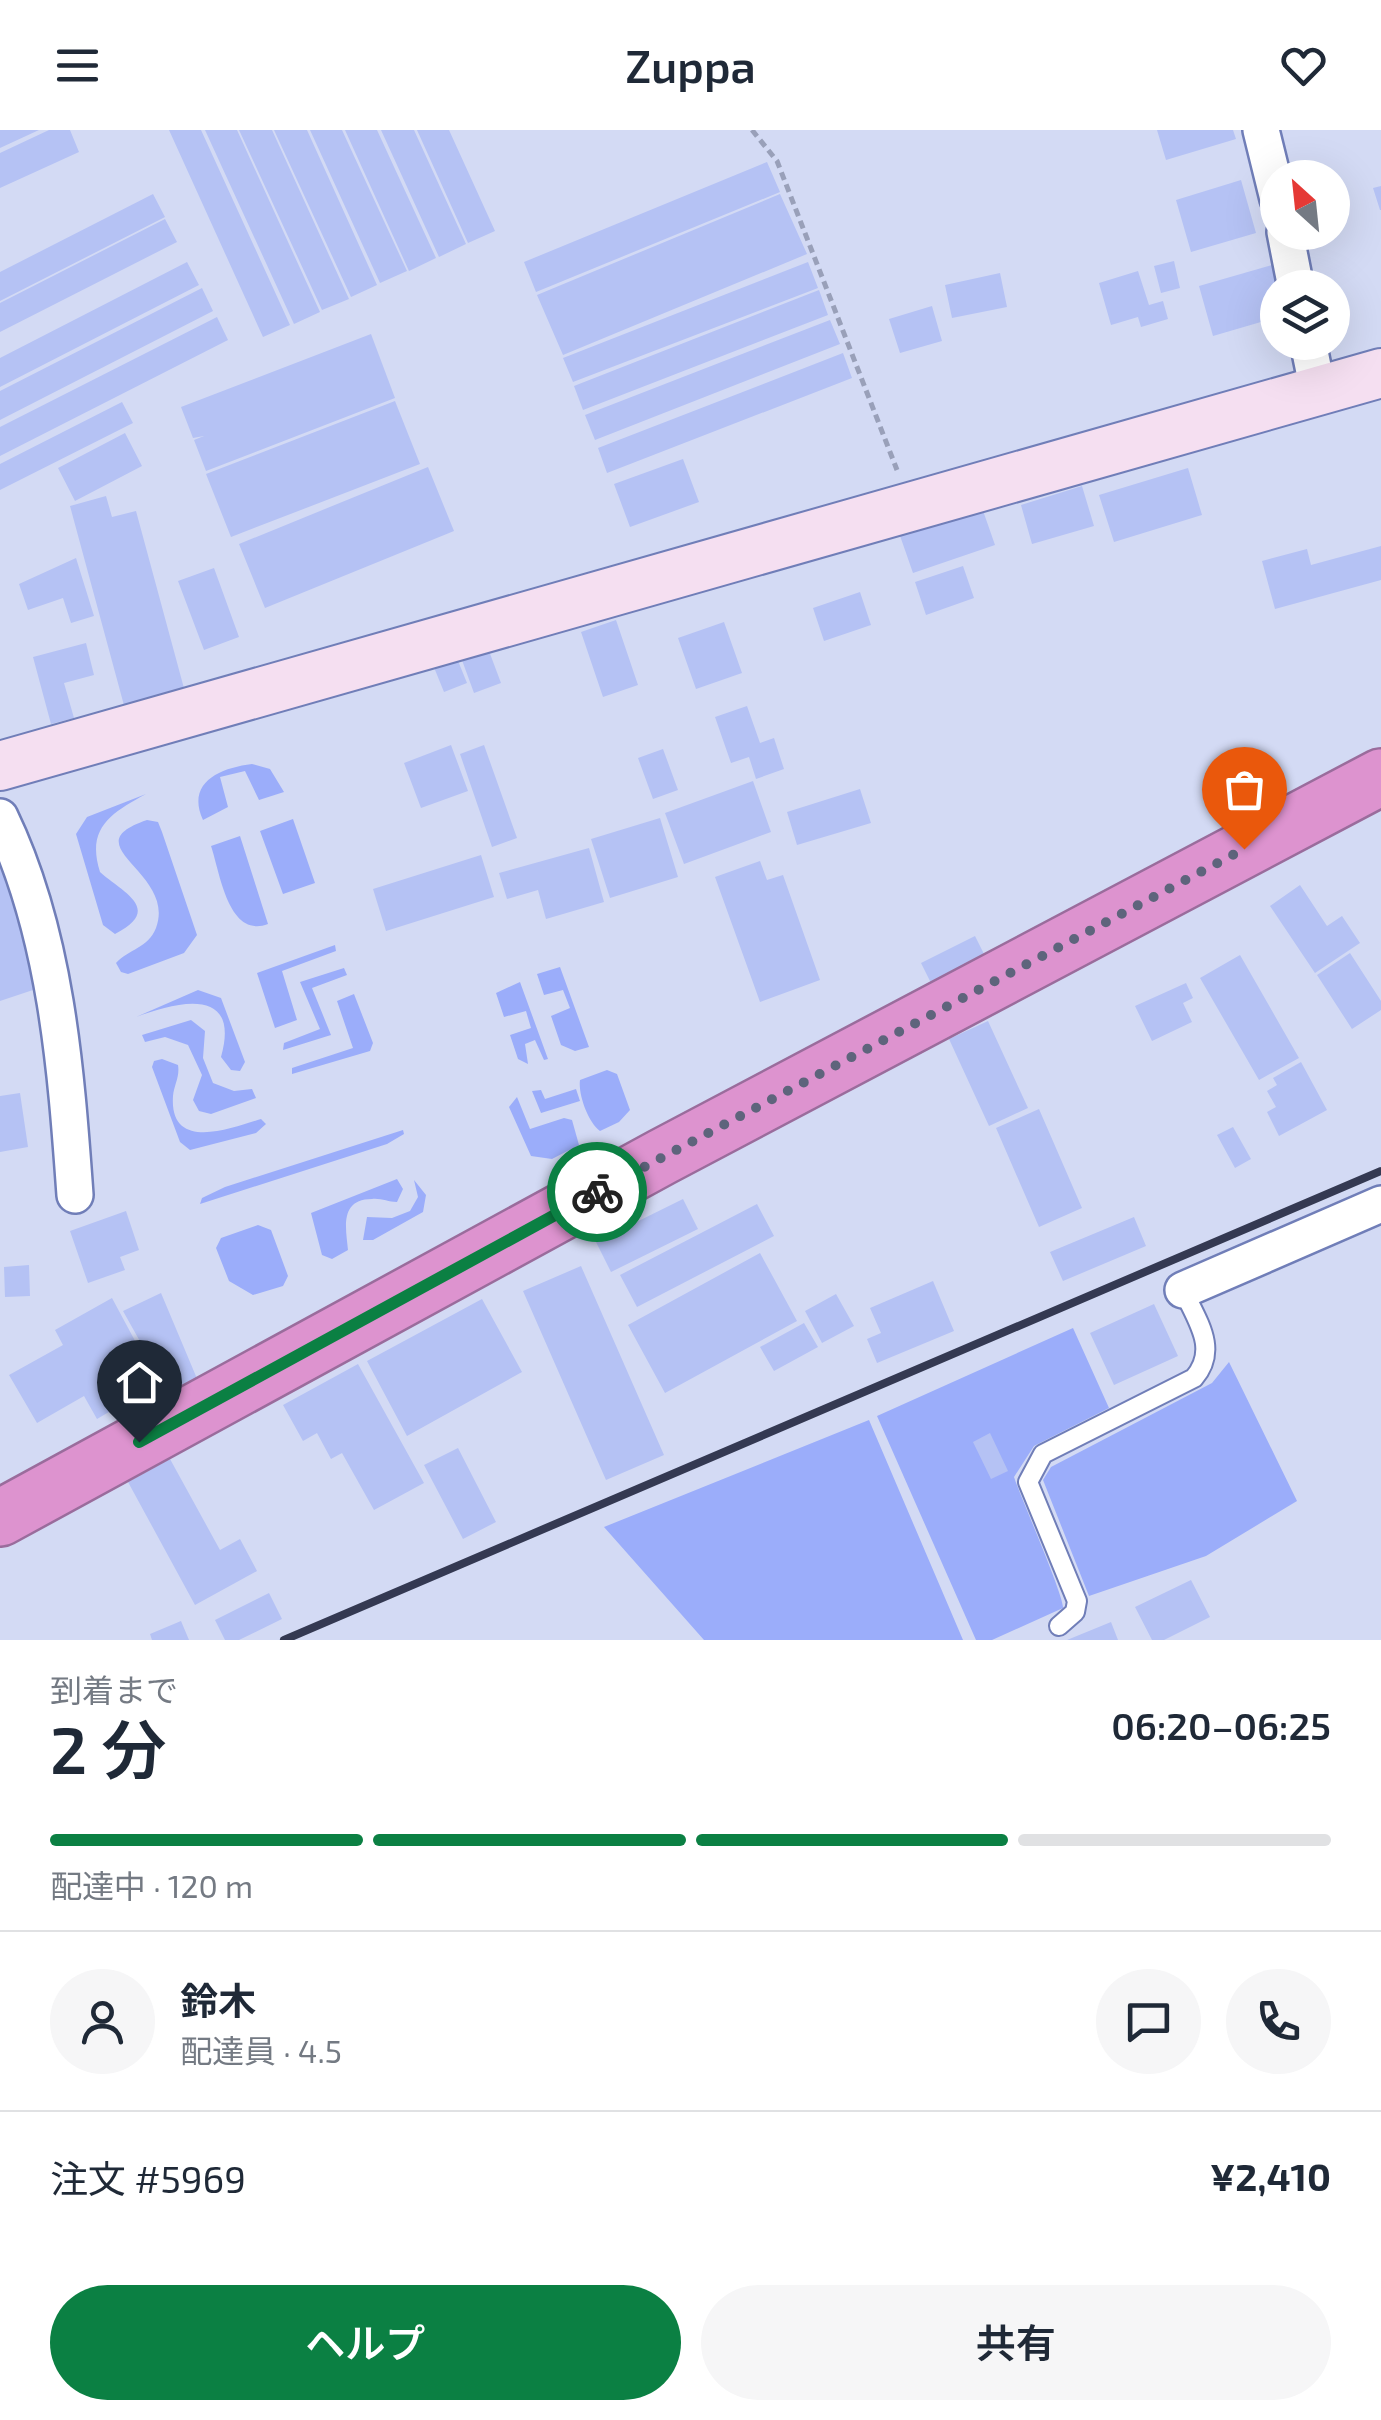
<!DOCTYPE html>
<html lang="ja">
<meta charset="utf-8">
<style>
body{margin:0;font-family:"Exo 2","Noto Sans JP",sans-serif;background:#f6f6f7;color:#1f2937;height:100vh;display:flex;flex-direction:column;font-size:38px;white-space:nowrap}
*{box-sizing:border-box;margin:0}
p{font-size:32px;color:#747a83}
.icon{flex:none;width:55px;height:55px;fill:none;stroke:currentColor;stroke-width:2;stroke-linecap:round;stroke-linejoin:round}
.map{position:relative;height:1510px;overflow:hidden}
.drawer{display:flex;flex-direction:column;background:#fff;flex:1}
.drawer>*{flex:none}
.needle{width:65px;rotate:333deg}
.controls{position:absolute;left:1260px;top:30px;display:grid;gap:20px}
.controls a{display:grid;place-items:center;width:90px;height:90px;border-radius:50%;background:#fff;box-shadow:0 10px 40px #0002;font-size:50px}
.pin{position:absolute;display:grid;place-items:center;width:85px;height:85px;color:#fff;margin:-102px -42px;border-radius:50% 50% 50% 0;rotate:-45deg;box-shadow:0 0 10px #0007}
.pin .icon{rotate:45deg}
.courier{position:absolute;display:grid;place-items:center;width:100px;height:100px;margin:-50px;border:8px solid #0b8043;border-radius:50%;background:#fff;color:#222;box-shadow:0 2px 12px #0007}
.overview em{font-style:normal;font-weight:600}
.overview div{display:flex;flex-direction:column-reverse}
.overview{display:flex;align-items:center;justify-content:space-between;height:170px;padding:0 50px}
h1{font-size:65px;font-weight:600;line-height:75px}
.bar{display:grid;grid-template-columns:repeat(4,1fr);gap:15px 10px;align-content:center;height:120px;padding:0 50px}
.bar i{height:12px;border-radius:8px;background:#e0e1e3}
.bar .selected{background:#0b8043}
.bar p{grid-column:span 4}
.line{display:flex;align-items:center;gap:25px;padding:0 50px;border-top:2px solid #e0e1e3}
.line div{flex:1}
.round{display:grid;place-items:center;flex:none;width:105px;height:105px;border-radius:52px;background:#f6f6f7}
.action{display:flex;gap:20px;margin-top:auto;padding:20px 50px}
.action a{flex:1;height:115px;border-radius:60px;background:#0b8043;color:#fff;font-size:40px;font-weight:600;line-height:115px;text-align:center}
.action a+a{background:#f6f6f7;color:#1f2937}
header{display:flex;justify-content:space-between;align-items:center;height:130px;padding:0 50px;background:#fff;font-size:45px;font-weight:600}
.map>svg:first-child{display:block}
.green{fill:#9badfa}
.building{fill:#b5c2f4}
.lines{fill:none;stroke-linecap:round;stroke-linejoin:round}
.lane-casing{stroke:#707eb8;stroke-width:22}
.street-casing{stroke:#707eb8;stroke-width:40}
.secondary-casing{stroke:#707eb8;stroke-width:52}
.highway-casing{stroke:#9a6c9c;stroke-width:60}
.path{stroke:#99a0b9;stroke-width:5;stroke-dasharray:8 5;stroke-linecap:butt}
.lane{stroke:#fff;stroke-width:18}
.street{stroke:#fff;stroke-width:35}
.secondary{stroke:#f5dff1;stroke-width:48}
.highway{stroke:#dd93cf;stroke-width:55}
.rail{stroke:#343952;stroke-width:8}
.done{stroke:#5e647c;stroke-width:10;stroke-dasharray:0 18}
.route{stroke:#0b8043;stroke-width:12}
</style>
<header><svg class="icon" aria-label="menu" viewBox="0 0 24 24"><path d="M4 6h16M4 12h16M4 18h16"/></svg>Zuppa<svg class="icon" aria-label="heart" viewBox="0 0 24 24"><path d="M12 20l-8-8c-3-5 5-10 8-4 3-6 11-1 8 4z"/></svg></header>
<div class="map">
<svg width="1381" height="1510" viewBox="0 0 1381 1510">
<rect width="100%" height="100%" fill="#d3daf4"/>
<!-- green -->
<path class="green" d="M 252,634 L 270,639 L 284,662 L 259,670 L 245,641 L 220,647 L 228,677 L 203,690 C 186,653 219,638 252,634 Z
M 146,664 C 111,683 86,698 100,742 C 122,762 164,779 115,804 L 103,795 L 76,704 L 87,687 Z
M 293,689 L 315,753 L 283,764 L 260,701 Z
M 147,690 L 158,692 L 162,702 L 197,805 L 184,823 L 128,844 L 121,842 L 116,833 C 129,819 148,818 156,798 C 177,741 70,716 147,690 Z
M 240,706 L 268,794 C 228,809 220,742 211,716 Z
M 335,815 L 336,821 L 282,841 L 297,890 L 275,898 L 257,843 Z
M 560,837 L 589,917 L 575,921 L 561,915 L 551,886 L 570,878 L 563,860 L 544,865 L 537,844 Z
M 344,838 L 347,845 L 312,858 L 331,905 L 283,920 L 284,913 L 320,899 L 300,852 Z
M 520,852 L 548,929 L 544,930 L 535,910 L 525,914 L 528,934 L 518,929 L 510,905 L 531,898 L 526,881 L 504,887 L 496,863 Z
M 198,860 L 221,868 L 245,932 L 240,941 L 231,940 L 221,927 C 241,856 178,871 136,887 Z
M 354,864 L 373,913 L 370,921 L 292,944 L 292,938 L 353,918 L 337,871 Z
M 191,890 L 205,901 L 203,928 L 213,953 L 234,961 L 252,959 L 256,968 L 211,984 L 199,981 L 193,970 L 202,945 L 188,915 L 165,907 L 145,912 L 142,905 Z
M 162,929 L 178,935 C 180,947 174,955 173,966 C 169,1023 232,998 261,989 L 266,994 L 256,1003 L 190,1020 L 180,1012 L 152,937 L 154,931 Z
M 607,940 L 617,944 L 630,980 L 619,992 L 600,1001 C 588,992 578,964 580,950 Z
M 576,959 L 580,971 L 541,983 L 532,961 L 541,960 L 545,969 Z
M 517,967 L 530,999 L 564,988 L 572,990 L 579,1015 L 552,1029 L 531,1026 L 509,977 Z
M 403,1000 L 404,1004 L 387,1014 L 200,1074 L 202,1068 L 225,1057 Z
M 397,1049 L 403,1059 L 397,1072 C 388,1072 381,1068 372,1069 C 339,1069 346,1099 348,1120 L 332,1129 L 322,1125 L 311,1083 Z
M 414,1050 L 426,1065 L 423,1082 L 373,1110 L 363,1110 L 367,1087 L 392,1088 L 410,1081 L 418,1067 Z
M 258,1095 L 271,1100 L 288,1146 L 283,1156 L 253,1165 L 229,1151 L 216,1118 L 221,1108 Z
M 1073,1198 L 1109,1278 L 1034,1316 L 1014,1347 C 1021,1368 1064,1466 1063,1478 L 992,1510 L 976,1510 L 877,1286 Z
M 1229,1232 L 1297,1371 L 1206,1426 L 1089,1466 L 1043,1350 L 1051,1337 L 1212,1253 Z
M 869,1290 L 963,1510 L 704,1510 L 604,1397 Z"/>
<!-- building -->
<path class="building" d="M 0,0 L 39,0 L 0,18 Z
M 49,0 L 70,0 L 79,22 L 0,58 L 0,23 Z
M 169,0 L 201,0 L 290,195 L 263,207 Z
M 205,0 L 237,0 L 320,182 L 294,194 Z
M 239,0 L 272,0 L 349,169 L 322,180 Z
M 274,0 L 307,0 L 377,155 L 351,167 Z
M 310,0 L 342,0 L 407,141 L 380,153 Z
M 345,0 L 377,0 L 436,128 L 409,141 Z
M 381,0 L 414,0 L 466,114 L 439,127 Z
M 417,0 L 449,0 L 495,101 L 468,113 Z
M 1157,0 L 1233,0 L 1236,9 L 1166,30 Z
M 767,32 L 780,62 L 536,162 L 524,132 Z
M 1241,50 L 1256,103 L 1191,122 L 1176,70 Z
M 1381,56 L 1381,80 L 1380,80 L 1373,58 Z
M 153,64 L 165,87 L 0,171 L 0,142 Z
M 780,64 L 807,124 L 563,225 L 537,165 Z
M 165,89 L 177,112 L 0,202 L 0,173 Z
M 1174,131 L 1180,158 L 1161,163 L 1154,136 Z
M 187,132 L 199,155 L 0,257 L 0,228 Z
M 808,132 L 818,158 L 573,252 L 563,228 Z
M 1279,133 L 1286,158 L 1278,158 L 1278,187 L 1213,206 L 1199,156 Z
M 1138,141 L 1149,175 L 1163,171 L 1168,189 L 1141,197 L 1138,187 L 1111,195 L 1099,153 Z
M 1000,143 L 1007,177 L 952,188 L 945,155 Z
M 202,158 L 213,181 L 0,290 L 0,261 Z
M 819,160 L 828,185 L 583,280 L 574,256 Z
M 932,176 L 942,211 L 900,223 L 889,189 Z
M 217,187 L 228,210 L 0,326 L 0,297 Z
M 830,190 L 840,214 L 595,310 L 585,285 Z
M 371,204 L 395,268 L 206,341 L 194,310 L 204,306 L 193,308 L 181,277 Z
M 843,223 L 852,248 L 607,343 L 598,318 Z
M 395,271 L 420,334 L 231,407 L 206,344 Z
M 122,272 L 133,293 L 0,360 L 0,334 Z
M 125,303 L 142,336 L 75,371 L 58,338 Z
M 683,329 L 699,372 L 630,397 L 614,354 Z
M 428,337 L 454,401 L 265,478 L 239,414 Z
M 1188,338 L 1202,385 L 1114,412 L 1099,365 Z
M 1082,356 L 1094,396 L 1032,414 L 1021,375 Z
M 106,366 L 112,387 L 136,381 L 185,562 L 125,579 L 70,376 Z
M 980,372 L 995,415 L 913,443 L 898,400 Z
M 1381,416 L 1381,450 L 1275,479 L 1262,431 L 1307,419 L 1311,435 Z
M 76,428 L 94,486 L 71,493 L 63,468 L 28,480 L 19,454 Z
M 963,436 L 974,468 L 926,485 L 915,452 Z
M 214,438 L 239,507 L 204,520 L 178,451 Z
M 860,462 L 871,495 L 824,511 L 813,478 Z
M 616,490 L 638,555 L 603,567 L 581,502 Z
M 724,492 L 742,543 L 696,559 L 678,508 Z
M 86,513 L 94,545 L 64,553 L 74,588 L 51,594 L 33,527 Z
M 486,513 L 501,553 L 474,563 L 459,522 Z
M 454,521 L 467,553 L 444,562 L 431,530 Z
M 747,576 L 760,613 L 774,608 L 784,639 L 756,649 L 749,627 L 731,633 L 715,587 Z
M 451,615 L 468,661 L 421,678 L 404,633 Z
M 484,615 L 517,708 L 492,717 L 460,624 Z
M 663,619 L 678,660 L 653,669 L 638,628 Z
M 753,651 L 771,702 L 684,734 L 665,683 Z
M 860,659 L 871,693 L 797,715 L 787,682 Z
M 660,688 L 678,747 L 610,768 L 591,709 Z
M 0,717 L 45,856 L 0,871 Z
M 589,718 L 604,772 L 546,789 L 538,760 L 507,769 L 499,743 Z
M 481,725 L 494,767 L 386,801 L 373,759 Z
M 760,731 L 767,750 L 783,745 L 820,850 L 760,872 L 715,747 Z
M 1300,755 L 1327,796 L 1342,786 L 1360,813 L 1315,843 L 1270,776 Z
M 975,806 L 988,832 L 934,859 L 921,833 Z
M 1350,823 L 1381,871 L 1381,880 L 1352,899 L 1317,845 Z
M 1240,825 L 1299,928 L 1259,950 L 1200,848 Z
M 1186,853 L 1193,868 L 1183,873 L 1192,892 L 1152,911 L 1135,876 Z
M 988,891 L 1028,978 L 989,996 L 949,909 Z
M 1301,932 L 1327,980 L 1279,1006 L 1267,982 L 1276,977 L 1267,961 L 1277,955 L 1273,948 Z
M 20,963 L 28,1017 L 0,1022 L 0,966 Z
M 1039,979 L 1082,1078 L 1039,1097 L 996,998 Z
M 1233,997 L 1251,1029 L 1235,1038 L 1217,1005 Z
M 683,1069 L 698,1099 L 611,1142 L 596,1112 Z
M 757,1074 L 774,1106 L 637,1177 L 620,1145 Z
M 126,1081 L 139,1120 L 120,1127 L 125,1140 L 88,1153 L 70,1101 Z
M 1134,1087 L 1146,1116 L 1063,1151 L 1050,1122 Z
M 760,1123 L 797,1191 L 665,1263 L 628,1195 Z
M 29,1135 L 30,1166 L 5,1167 L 4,1137 Z
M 581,1136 L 664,1325 L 606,1350 L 523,1161 Z
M 933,1151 L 954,1201 L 877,1233 L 867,1209 L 881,1203 L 870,1178 Z
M 161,1163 L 198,1251 L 170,1265 L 123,1181 Z
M 836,1164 L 854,1196 L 822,1213 L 805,1181 Z
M 112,1168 L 148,1235 L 116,1253 L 126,1272 L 97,1289 L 84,1266 L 37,1293 L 9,1245 L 63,1215 L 55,1200 Z
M 482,1169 L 522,1242 L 407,1306 L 367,1231 Z
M 1154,1174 L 1178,1226 L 1114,1255 L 1090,1203 Z
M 804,1193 L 818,1217 L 774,1241 L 760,1217 Z
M 358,1234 L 424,1353 L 374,1380 L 342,1323 L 331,1329 L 317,1303 L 303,1311 L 283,1275 Z
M 990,1303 L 1008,1341 L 991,1349 L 973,1312 Z
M 458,1318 L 496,1392 L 463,1409 L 424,1335 Z
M 170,1329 L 220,1420 L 240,1409 L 257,1441 L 195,1475 L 128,1352 Z
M 1191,1450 L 1210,1487 L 1164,1510 L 1152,1510 L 1135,1477 Z
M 269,1463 L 282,1489 L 239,1510 L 225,1510 L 215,1490 Z
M 181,1491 L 189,1510 L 152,1510 L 150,1504 Z
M 1111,1492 L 1118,1510 L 1067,1510 Z"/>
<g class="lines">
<defs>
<path id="lane" d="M 1059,1496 L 1075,1482 L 1077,1471 L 1028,1352 L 1043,1324 L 1194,1248 C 1219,1219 1197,1191 1183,1160"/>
<path id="street" d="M 1261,0 L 1278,69
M 1285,102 L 1296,158
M 1308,212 L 1318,261
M 0,687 C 56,803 66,939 75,1065
M 1183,1160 L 1381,1074"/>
<path id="secondary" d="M 0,636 L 1381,243"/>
<path id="highway" d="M 0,1388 L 662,1027 L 1381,647"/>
</defs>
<!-- lane casing -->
<use href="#lane" class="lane-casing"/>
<!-- street casing -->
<use href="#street" class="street-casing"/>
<!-- secondary casing -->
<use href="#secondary" class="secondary-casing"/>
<!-- highway casing -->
<use href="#highway" class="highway-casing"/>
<!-- path -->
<path class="path" d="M 752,0 L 777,31 L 897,340"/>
<!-- lane -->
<use href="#lane" class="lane"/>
<!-- street -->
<use href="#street" class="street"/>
<!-- secondary -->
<use href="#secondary" class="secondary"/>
<!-- highway -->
<use href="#highway" class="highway"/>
<!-- rail -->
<path class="rail" d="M 284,1510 L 1381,1041"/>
</g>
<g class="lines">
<!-- done -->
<path class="done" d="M 597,1062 L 1244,719"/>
<!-- route -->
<path class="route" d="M 139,1312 L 597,1062"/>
</g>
</svg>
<div class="controls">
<a><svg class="needle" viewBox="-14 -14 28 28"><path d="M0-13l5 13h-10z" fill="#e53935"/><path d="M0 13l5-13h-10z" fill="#747a83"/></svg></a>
<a><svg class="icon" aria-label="layers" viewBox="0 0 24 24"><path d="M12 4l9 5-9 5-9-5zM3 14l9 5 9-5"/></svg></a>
</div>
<div class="pin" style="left:1244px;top:719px;background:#ea580c"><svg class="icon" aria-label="bag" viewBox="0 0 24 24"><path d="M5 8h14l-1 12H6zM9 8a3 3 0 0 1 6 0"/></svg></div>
<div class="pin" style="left:139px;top:1312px;background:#1f2937"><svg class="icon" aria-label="home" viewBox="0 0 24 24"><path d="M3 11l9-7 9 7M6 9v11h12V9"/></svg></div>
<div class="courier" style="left:597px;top:1062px"><svg class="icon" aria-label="bike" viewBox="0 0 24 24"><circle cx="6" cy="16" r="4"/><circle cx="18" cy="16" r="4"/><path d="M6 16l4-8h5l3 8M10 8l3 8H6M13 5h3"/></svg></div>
</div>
<section class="drawer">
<div class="overview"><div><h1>2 分</h1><p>到着まで</p></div><em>06:20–06:25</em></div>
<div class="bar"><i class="selected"></i><i class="selected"></i><i class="selected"></i><i></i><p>配達中 · 120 m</p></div>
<div class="line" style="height:180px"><a class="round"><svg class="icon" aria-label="person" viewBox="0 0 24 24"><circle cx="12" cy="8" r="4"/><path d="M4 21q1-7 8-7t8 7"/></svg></a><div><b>鈴木</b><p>配達員 · 4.5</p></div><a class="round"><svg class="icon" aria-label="chat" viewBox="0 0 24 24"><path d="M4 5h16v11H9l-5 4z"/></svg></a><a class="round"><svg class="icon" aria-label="phone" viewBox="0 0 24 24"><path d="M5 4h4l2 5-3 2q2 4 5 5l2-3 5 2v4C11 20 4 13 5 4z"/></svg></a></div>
<div class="line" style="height:130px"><div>注文 #5969</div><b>¥2,410</b></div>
<div class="action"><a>ヘルプ</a><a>共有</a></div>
</section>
